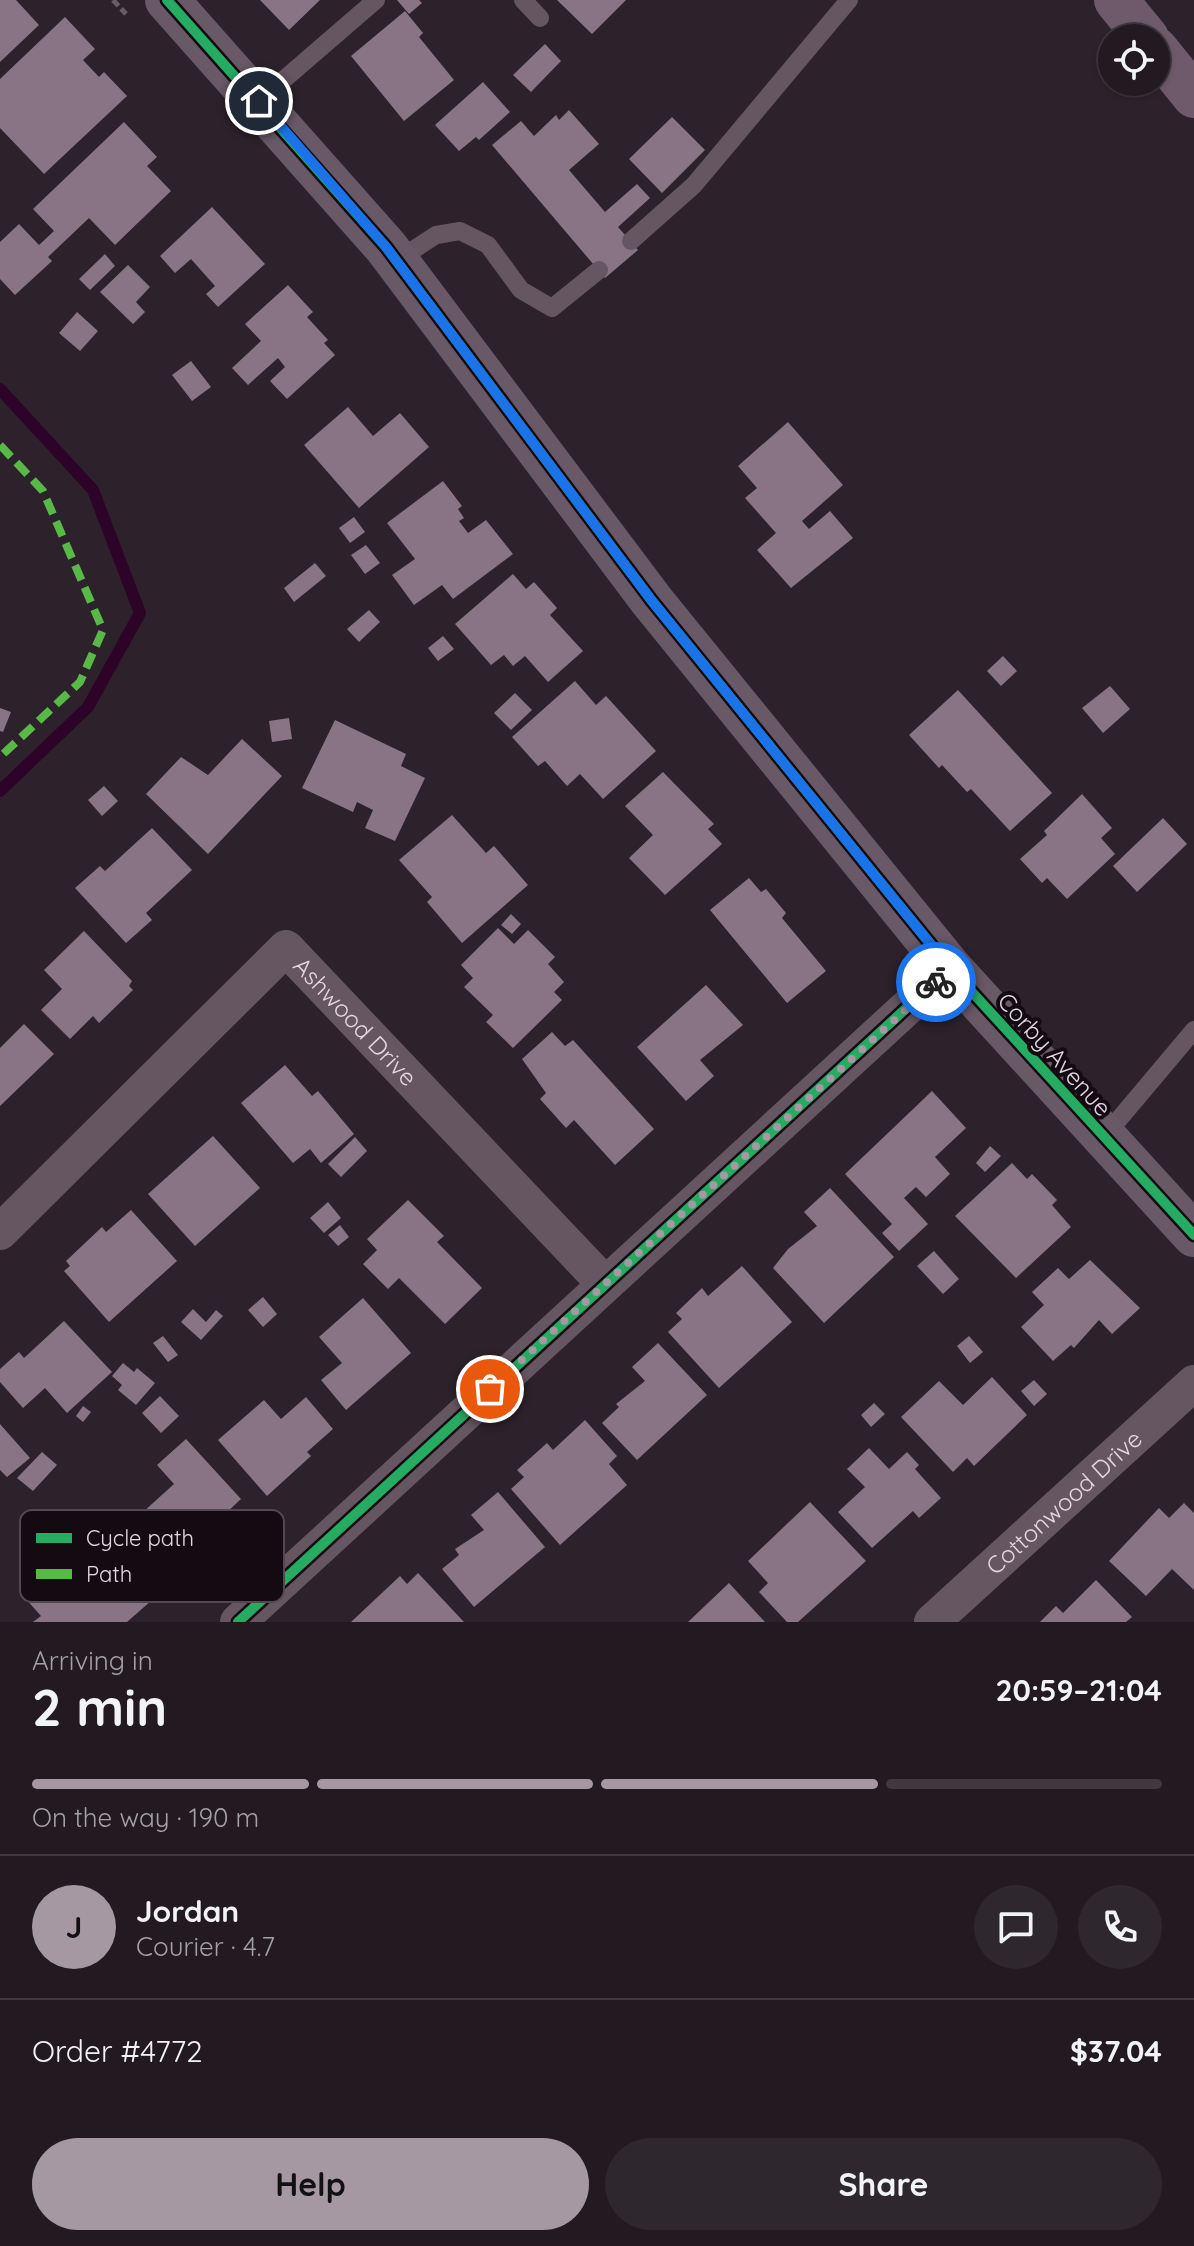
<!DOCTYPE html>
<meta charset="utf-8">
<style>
body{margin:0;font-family:Quicksand,sans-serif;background:#2e272d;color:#f1f3f6;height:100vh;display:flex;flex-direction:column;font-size:30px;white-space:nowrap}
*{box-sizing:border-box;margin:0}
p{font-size:26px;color:#a2a1a5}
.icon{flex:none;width:44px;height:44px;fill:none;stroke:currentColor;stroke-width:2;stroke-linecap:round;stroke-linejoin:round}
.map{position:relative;height:1622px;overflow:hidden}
.sheet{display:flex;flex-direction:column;background:#221a20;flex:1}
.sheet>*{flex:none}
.tools{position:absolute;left:1098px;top:24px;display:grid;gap:16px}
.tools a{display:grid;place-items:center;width:72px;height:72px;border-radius:50%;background:#221a20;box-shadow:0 2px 6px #0004,0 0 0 2px #3f383e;font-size:40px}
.pin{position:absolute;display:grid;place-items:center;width:68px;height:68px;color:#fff;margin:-34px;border:4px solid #fff;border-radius:50%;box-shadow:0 2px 8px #0007}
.courier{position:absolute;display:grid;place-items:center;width:80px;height:80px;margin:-40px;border:6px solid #1a73e8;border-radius:50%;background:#fff;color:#222;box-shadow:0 2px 10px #0007}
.headline em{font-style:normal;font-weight:800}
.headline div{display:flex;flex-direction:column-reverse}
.headline{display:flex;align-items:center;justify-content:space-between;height:136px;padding:0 32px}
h1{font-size:52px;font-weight:800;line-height:60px}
.bar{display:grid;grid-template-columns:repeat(4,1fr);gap:12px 8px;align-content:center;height:96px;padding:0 32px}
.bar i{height:10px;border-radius:6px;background:#3f383e}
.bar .active{background:#a598a2}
.bar p{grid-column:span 4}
.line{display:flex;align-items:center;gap:20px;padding:0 32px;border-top:2px solid #3f383e}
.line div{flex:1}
.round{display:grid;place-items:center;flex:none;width:84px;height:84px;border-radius:42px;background:#2e272d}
.action{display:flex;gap:16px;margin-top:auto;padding:16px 32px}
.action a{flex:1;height:92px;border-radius:48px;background:#a598a2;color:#111;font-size:32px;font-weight:800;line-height:92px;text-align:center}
.action a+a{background:#2e272d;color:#f1f3f6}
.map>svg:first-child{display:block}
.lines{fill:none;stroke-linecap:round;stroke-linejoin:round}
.stream{stroke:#2e0328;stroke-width:12}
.building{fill:#887484}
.path{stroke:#685c66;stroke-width:5;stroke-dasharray:8 4;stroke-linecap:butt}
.lane{stroke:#665662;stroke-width:18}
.street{stroke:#665662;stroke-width:36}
.secondary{stroke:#695866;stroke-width:44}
.highway{stroke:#6f5a6b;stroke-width:44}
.quiet{stroke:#58b947;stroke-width:8;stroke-dasharray:16 8;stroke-linecap:butt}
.cycleway-casing{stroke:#140b12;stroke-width:15}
.cycleway{stroke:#26ab63;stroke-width:10}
.done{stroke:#a598a2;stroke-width:8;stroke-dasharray:0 14.4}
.route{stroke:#1a73e8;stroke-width:10}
.labels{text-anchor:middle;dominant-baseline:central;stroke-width:8;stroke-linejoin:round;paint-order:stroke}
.street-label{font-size:24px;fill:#e5d7e2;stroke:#140b12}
.key{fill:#140b12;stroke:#534850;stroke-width:2}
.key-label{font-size:22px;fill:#e5d7e2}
</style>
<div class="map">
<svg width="1194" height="1622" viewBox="0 0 1194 1622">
<rect width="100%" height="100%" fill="#2d222b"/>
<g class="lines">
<!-- stream -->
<path class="stream" d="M 0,389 L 93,490 L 140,613 L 88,707 L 0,791"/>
</g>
<!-- building -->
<path class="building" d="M 0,0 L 16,0 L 39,25 L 0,62 Z
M 260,0 L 320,0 L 289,30 Z
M 397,0 L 419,0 L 422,3 L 409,14 Z
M 557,0 L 626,0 L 592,34 Z
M 405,11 L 423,33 L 419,37 L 454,80 L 404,121 L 351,56 Z
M 65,17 L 95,49 L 83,60 L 99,77 L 104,72 L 127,96 L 44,174 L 0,128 L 0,79 Z
M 545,44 L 561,61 L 531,92 L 513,75 Z
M 483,82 L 510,112 L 479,140 L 476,137 L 459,151 L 435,125 Z
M 569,110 L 599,144 L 569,170 L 605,212 L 637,184 L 650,198 L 618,227 L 638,250 L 605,278 L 492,145 L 521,121 L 534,136 L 556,115 L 559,120 Z
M 672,117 L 705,150 L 662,193 L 629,159 Z
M 124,122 L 157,157 L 147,166 L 171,191 L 115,245 L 89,218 L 48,257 L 52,261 L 15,295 L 0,279 L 0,242 L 19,224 L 39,245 L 54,231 L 33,209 Z
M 212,207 L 265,264 L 218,307 L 206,294 L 215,286 L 191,259 L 175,273 L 160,256 Z
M 105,254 L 115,266 L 90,290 L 79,279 Z
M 128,265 L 150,287 L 136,302 L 145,312 L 133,324 L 100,292 Z
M 288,285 L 313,312 L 307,317 L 328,340 L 324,343 L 335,355 L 287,399 L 270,381 L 285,367 L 278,358 L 248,385 L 232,368 L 261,341 L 245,324 Z
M 77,312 L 98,331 L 80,351 L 59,333 Z
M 191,361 L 211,387 L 192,401 L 172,375 Z
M 348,407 L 373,436 L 400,413 L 429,447 L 359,508 L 304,445 Z
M 788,422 L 843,485 L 802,521 L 809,529 L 830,511 L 853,538 L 791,588 L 757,550 L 776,533 L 745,498 L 757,488 L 738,466 Z
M 443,481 L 462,506 L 458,509 L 464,518 L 459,521 L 468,533 L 486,520 L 513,554 L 453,599 L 442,585 L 414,605 L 392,575 L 415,559 L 387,523 Z
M 354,517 L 365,532 L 350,543 L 339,528 Z
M 366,545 L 380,563 L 365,574 L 351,555 Z
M 315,563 L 326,576 L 294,602 L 284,588 Z
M 513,574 L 526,589 L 534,582 L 557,608 L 550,615 L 583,651 L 548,682 L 525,656 L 513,666 L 504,655 L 491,665 L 455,624 Z
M 369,610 L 380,622 L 359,642 L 347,629 Z
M 443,636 L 454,649 L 438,661 L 428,648 Z
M 1003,656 L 1017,671 L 1001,686 L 987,671 Z
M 575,681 L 596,705 L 606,696 L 656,751 L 603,799 L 580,774 L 567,786 L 545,761 L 538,766 L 512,737 Z
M 1110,686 L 1130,709 L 1103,733 L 1082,708 Z
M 958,690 L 1052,793 L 1010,831 L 971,789 L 967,792 L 942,765 L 939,768 L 909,735 Z
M 515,693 L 532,710 L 511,730 L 494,713 Z
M 0,708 L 11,712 L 3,732 L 0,731 Z
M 289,718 L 292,739 L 272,742 L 269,721 Z
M 335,720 L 406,754 L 401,766 L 425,778 L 395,841 L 365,828 L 373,810 L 357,802 L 353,812 L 302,788 Z
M 242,739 L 282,776 L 208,854 L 146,794 L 181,757 L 208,775 Z
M 663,772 L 714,824 L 708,829 L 722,844 L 665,895 L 629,858 L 653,835 L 625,806 Z
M 104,786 L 118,801 L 102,816 L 88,800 Z
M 1082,794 L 1112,828 L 1101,838 L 1115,854 L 1067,899 L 1047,878 L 1042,883 L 1020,859 L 1047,835 L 1044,831 Z
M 452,815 L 486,853 L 494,846 L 528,885 L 462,943 L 427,902 L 432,897 L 399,860 Z
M 1163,818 L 1187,844 L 1137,892 L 1113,866 Z
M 152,828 L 192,870 L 146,913 L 152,920 L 126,943 L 75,888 L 100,866 L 105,871 Z
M 749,878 L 761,892 L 766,889 L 786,913 L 782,918 L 826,971 L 787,1003 L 710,910 Z
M 511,914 L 521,924 L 512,934 L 501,925 Z
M 498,928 L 514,944 L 528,930 L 555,957 L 548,964 L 564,982 L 554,992 L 562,1000 L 513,1048 L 486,1022 L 493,1015 L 464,987 L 473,978 L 461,965 Z
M 84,931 L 132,981 L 129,986 L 133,990 L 99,1023 L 93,1016 L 70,1039 L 41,1010 L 62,989 L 44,970 Z
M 706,985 L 743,1025 L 700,1060 L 714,1076 L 686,1101 L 637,1047 Z
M 24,1024 L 54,1054 L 0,1106 L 0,1048 Z
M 552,1032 L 565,1046 L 573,1040 L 654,1129 L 615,1165 L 574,1120 L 566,1128 L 540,1099 L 546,1093 L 522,1059 Z
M 285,1065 L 312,1096 L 318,1091 L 354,1134 L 321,1163 L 310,1149 L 293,1163 L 241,1103 Z
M 932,1091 L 966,1128 L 935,1157 L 950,1174 L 926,1197 L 916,1187 L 904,1198 L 928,1224 L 899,1251 L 882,1233 L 892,1224 L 845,1174 Z
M 213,1136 L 260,1188 L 195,1246 L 148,1194 Z
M 355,1137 L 367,1151 L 341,1177 L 328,1164 Z
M 990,1146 L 1001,1156 L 985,1172 L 976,1163 Z
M 1012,1163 L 1027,1179 L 1032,1174 L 1057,1200 L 1052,1205 L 1071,1227 L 1016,1278 L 955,1216 Z
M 830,1188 L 894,1257 L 824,1323 L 773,1268 L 788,1249 L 817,1226 L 804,1212 Z
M 408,1200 L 444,1236 L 437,1242 L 482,1288 L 445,1324 L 399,1278 L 388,1289 L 363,1264 L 377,1250 L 367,1239 Z
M 328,1202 L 341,1218 L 324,1233 L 310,1218 Z
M 131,1210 L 177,1261 L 109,1322 L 64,1271 L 70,1266 L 66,1261 L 102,1227 L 106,1232 Z
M 340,1225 L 349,1237 L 338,1246 L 328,1235 Z
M 934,1251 L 959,1279 L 943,1294 L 917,1266 Z
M 1090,1260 L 1140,1308 L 1112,1334 L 1099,1320 L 1074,1348 L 1071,1345 L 1053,1361 L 1021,1327 L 1044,1305 L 1032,1292 L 1058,1268 L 1069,1279 Z
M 742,1266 L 792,1322 L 719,1388 L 668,1332 L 682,1319 L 676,1313 L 702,1288 L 708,1296 Z
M 263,1297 L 277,1314 L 263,1327 L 248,1310 Z
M 363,1298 L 411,1353 L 346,1410 L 321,1380 L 342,1363 L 319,1337 Z
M 193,1309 L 206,1322 L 216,1310 L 223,1316 L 201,1340 L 181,1322 Z
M 64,1321 L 112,1372 L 67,1413 L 45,1388 L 23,1408 L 0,1382 L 0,1369 L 19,1352 L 24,1358 Z
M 163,1336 L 178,1355 L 168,1362 L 153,1343 Z
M 969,1336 L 983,1352 L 970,1363 L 957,1346 Z
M 658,1343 L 707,1395 L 637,1460 L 602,1423 L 619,1407 L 616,1404 L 645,1381 L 632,1367 Z
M 123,1363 L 134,1372 L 137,1368 L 155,1383 L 136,1405 L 118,1390 L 122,1385 L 112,1376 Z
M 992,1377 L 1027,1415 L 974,1466 L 967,1458 L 953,1472 L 901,1417 L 939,1381 L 963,1405 Z
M 1034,1380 L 1047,1394 L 1034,1406 L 1021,1391 Z
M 160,1396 L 179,1416 L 161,1433 L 142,1413 Z
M 306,1397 L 333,1429 L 307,1452 L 311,1456 L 267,1496 L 218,1440 L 264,1400 L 281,1419 Z
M 874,1403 L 885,1414 L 871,1427 L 861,1415 Z
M 83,1406 L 91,1412 L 83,1422 L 76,1416 Z
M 585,1420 L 617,1456 L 609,1464 L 627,1485 L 560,1545 L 511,1489 L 524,1477 L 517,1470 L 547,1443 L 553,1450 Z
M 0,1424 L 30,1458 L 7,1477 L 0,1470 Z
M 186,1439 L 241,1499 L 210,1528 L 216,1534 L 172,1574 L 145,1545 L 149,1540 L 132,1522 L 174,1484 L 157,1465 Z
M 869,1448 L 889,1469 L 907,1452 L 919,1465 L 915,1469 L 941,1498 L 919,1518 L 913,1511 L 872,1548 L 838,1512 L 865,1487 L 847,1469 Z
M 42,1452 L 57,1465 L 33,1491 L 17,1478 Z
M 498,1492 L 545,1547 L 474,1607 L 442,1569 L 459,1555 L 455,1549 L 484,1530 L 471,1515 Z
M 810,1502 L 866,1561 L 798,1622 L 787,1622 L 759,1592 L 768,1583 L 748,1561 Z
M 1184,1503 L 1194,1513 L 1194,1590 L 1172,1569 L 1146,1596 L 1109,1561 L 1159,1508 L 1169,1518 Z
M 106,1532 L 160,1593 L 127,1622 L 33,1622 L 41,1616 L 25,1598 L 54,1572 L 64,1584 L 81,1567 L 74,1559 Z
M 418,1573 L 464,1622 L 351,1622 L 400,1576 L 407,1584 Z
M 1096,1580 L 1132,1617 L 1126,1622 L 1040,1622 L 1056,1606 L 1063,1613 Z
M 729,1583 L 765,1622 L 688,1622 Z"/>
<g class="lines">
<!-- path -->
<path class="path" d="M 113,0 L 126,14"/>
<!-- lane -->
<path class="lane" d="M 523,0 L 540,18
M 259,101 L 376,0
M 631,241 L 694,185 L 849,0
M 396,261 L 436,235 L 460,231 L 488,245 L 521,290 L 552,308 L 599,270
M 1104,1137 L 1194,1030"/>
<!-- street -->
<g class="street">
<path id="s1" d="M 0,1232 L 286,948 L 604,1283"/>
<path d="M 238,1622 L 950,968"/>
<path id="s2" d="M 932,1622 L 1194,1383"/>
</g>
<!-- secondary -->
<path class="secondary" d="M 167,0 L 386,247 L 652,601 L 950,968 L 1194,1235"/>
<!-- highway -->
<path class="highway" d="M 1116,0 L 1147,38
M 1156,49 L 1194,96"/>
<!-- quiet -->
<path class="quiet" d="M 0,445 L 43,491 L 103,630 L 80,682 L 0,757"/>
<defs>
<path id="cycleway" d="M 167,0 L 386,247 L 652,601 L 950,968 L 1194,1235
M 238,1622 L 950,968"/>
</defs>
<!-- cycleway casing -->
<use href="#cycleway" class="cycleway-casing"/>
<!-- cycleway -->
<use href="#cycleway" class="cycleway"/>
</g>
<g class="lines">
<!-- done -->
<path class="done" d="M 490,1389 L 936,982"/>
<!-- route -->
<path class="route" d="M 259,101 L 386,247 L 652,601 L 950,968 L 936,982"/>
</g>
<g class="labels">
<!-- street labels -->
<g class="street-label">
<text stroke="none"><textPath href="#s1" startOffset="504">Ashwood Drive</textPath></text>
<text transform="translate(1055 1054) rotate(48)">Corby Avenue</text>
<text stroke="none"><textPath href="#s2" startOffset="178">Cottonwood Drive</textPath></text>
</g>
</g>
<!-- legend -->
<rect x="20" y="1510" width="264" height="92" rx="12" class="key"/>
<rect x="36" y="1533" width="36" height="10" fill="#26ab63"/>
<rect x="36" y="1569" width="36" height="10" fill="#58b947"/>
<g class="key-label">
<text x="86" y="1546">Cycle path</text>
<text x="86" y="1582">Path</text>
</g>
</svg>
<div class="tools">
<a><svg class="icon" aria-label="locate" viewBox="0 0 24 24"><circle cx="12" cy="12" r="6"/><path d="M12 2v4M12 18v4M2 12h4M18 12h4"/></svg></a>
</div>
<div class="pin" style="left:490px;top:1389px;background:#ea580c"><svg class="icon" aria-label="bag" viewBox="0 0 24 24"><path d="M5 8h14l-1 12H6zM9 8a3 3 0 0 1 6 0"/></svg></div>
<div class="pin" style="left:259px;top:101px;background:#1f2937"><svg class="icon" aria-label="home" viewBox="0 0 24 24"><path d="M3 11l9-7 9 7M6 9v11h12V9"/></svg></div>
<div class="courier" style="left:936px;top:982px"><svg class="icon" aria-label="bike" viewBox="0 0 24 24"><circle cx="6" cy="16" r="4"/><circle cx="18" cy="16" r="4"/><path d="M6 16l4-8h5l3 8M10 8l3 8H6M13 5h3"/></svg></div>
</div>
<section class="sheet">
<div class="headline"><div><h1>2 min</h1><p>Arriving in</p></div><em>20:59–21:04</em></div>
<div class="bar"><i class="active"></i><i class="active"></i><i class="active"></i><i></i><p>On the way · 190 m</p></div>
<div class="line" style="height:144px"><b class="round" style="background:#a598a2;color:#111">J</b><div><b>Jordan</b><p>Courier · 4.7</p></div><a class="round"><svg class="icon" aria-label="chat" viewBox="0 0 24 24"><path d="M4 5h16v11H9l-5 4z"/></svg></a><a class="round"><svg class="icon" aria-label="phone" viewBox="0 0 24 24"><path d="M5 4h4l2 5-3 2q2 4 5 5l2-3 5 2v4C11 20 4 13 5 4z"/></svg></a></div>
<div class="line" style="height:104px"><div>Order #4772</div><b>$37.04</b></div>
<div class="action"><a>Help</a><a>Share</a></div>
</section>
